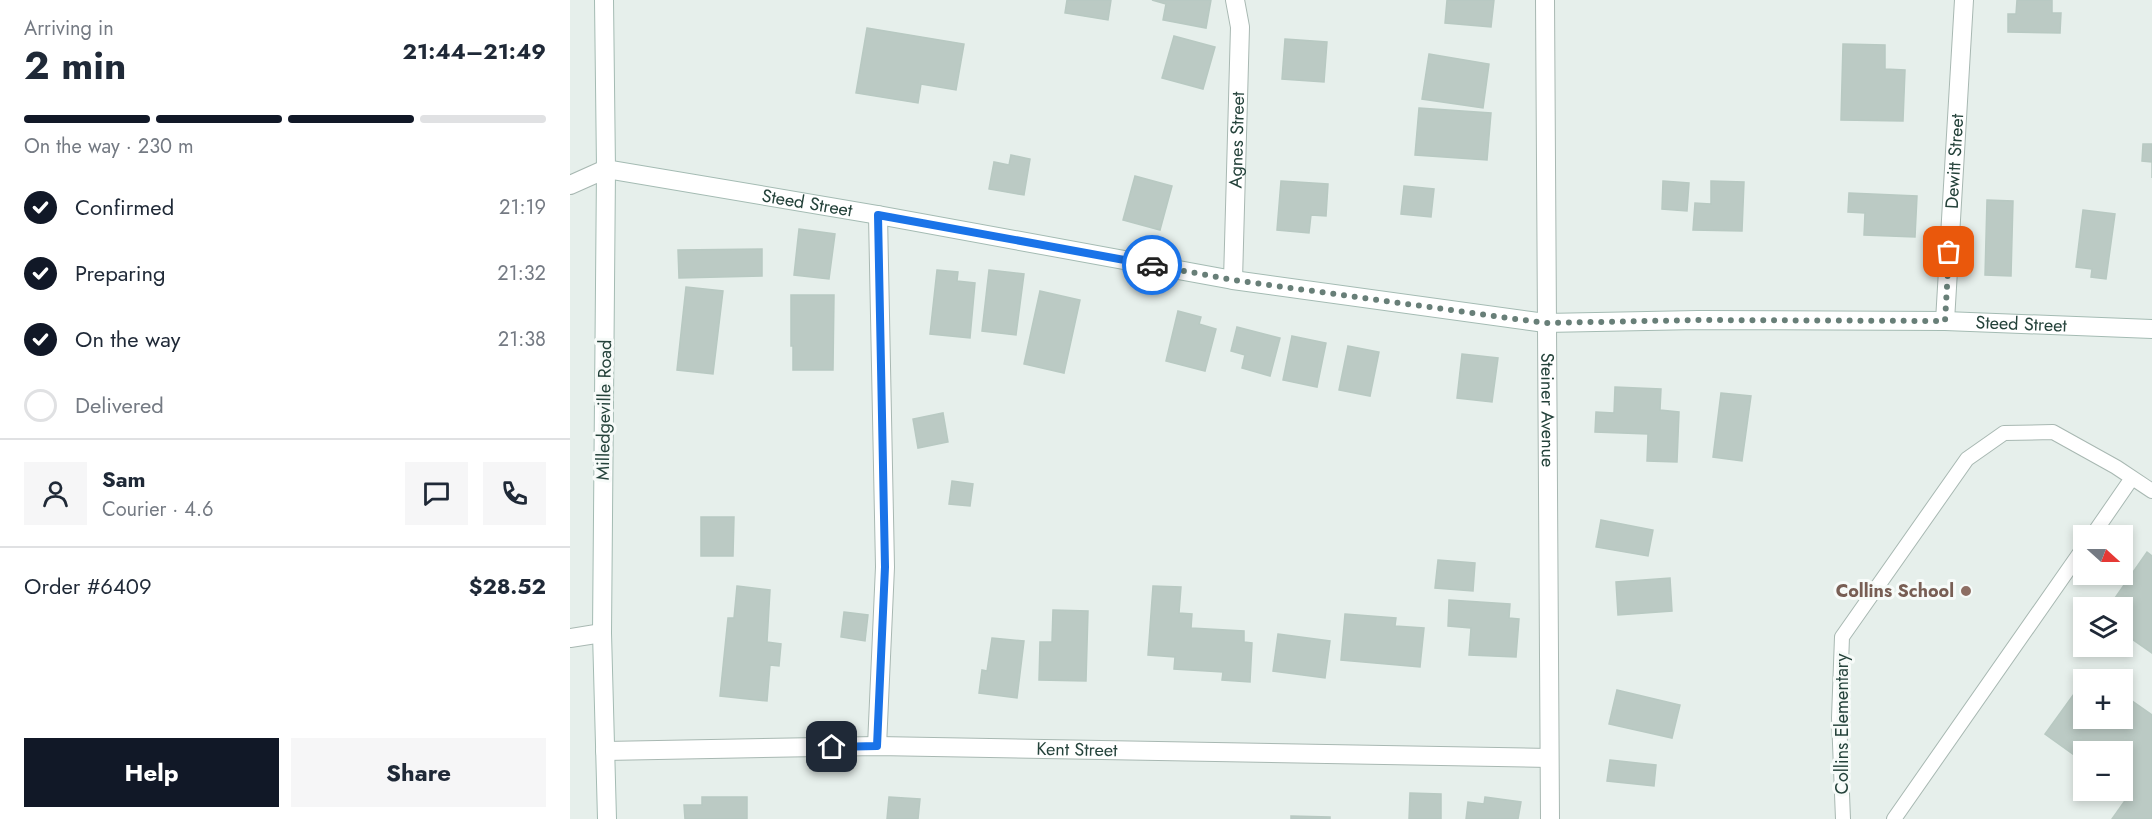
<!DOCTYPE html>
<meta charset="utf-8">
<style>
body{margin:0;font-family:Jost,sans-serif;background:#f6f6f7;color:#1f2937;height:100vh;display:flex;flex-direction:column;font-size:22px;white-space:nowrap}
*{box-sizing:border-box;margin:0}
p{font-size:20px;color:#747a83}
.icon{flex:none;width:33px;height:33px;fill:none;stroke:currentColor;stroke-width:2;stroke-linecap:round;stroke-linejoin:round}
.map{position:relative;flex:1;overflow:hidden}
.sheet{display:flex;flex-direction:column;background:#fff;width:570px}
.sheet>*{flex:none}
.needle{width:39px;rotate:111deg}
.fabs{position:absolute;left:1503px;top:525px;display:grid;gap:12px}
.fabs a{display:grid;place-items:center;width:60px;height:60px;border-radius:0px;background:#fff;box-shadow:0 3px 9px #0003;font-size:30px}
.pin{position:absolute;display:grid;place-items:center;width:51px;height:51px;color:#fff;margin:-26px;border-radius:12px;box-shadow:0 3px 9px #0006}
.courier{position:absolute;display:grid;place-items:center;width:60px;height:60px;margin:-30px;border:4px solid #1a73e8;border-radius:50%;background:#fff;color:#222;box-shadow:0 2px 8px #0007}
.summary em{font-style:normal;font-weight:700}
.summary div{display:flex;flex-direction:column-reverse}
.summary{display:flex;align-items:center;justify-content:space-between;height:102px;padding:0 24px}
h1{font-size:39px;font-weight:700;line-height:45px}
.bar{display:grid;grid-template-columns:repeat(4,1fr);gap:9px 6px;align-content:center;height:72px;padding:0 24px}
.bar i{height:8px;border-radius:4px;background:#e0e1e3}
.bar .selected{background:#111827}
.bar p{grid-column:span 4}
.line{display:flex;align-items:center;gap:15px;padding:0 24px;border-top:2px solid #e0e1e3}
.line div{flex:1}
.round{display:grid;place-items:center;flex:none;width:63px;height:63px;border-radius:0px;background:#f6f6f7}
ol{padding:0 24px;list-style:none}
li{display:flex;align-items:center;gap:18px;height:66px}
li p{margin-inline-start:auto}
li .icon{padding:6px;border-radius:50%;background:#111827;color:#fff;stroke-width:4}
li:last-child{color:#747a83}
li i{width:33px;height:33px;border:3px solid #e0e1e3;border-radius:50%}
.action{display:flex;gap:12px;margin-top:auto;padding:12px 24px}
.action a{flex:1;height:69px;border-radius:0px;background:#111827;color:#fff;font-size:24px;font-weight:700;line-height:69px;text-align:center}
.action a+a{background:#f6f6f7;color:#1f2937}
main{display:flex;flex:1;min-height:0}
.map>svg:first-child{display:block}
.building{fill:#bbcac4;stroke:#b8c9c2;stroke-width:1.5}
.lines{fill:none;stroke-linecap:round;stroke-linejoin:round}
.lane-casing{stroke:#a8b8b2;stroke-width:16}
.street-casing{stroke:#a8b8b2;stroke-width:20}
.secondary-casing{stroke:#a4bbb3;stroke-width:20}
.lane{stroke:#fff;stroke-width:14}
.street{stroke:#fff;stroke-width:18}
.secondary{stroke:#fff;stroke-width:18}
.done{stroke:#687f78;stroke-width:6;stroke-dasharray:0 10.8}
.route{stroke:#1a73e8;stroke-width:8}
.education-dot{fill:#8d6e63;stroke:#f7fbf9;stroke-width:2}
.labels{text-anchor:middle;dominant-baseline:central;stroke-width:6;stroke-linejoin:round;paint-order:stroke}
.street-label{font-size:18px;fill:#24423a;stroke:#f7fbf9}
.education-label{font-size:18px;font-weight:bold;fill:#785e54;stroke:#f7fbf9;text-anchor:end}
</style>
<main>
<section class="sheet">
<div class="summary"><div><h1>2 min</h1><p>Arriving in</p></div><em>21:44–21:49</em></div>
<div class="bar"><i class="selected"></i><i class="selected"></i><i class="selected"></i><i></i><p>On the way · 230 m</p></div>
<ol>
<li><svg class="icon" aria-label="check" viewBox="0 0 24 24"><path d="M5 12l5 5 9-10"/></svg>Confirmed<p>21:19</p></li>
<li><svg class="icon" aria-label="check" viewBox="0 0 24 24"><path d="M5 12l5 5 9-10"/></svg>Preparing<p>21:32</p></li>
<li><svg class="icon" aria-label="check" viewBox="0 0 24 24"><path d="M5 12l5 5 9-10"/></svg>On the way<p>21:38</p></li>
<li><i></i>Delivered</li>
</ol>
<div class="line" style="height:108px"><a class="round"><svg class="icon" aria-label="person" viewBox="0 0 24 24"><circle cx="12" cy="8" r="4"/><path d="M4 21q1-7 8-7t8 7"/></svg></a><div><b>Sam</b><p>Courier · 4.6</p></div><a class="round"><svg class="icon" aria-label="chat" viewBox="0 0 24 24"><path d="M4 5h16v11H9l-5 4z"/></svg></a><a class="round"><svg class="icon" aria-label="phone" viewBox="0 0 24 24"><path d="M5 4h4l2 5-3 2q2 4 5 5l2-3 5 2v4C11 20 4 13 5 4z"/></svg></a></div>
<div class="line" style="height:78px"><div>Order #6409</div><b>$28.52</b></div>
<div class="action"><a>Help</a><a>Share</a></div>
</section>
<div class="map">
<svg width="1582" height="819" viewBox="0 0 1582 819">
<rect width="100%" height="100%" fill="#e6efeb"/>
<!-- building -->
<path class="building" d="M 497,0 L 541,0 L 538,20 L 495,13 Z
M 582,0 L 641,0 L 636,28 L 593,20 L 596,4 Z
M 877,0 L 924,0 L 921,27 L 875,23 Z
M 1447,0 L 1482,0 L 1482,13 L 1491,13 L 1490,33 L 1438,32 L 1438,14 L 1446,14 Z
M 297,28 L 394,44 L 386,90 L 351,84 L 348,103 L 286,93 Z
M 604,36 L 645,47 L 633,89 L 592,78 Z
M 715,39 L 757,42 L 754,82 L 712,79 Z
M 1273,44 L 1315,45 L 1315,69 L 1335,70 L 1333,121 L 1271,120 Z
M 859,54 L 919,64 L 913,108 L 852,99 Z
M 849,108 L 921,113 L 917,160 L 845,155 Z
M 1573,144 L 1582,144 L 1582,178 L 1582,162 L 1572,161 Z
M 441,155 L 460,159 L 454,195 L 419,189 L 424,162 L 439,165 Z
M 565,176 L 602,186 L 590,230 L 553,220 Z
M 711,181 L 758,184 L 756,216 L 741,215 L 739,233 L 707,230 Z
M 1093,181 L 1119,183 L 1117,211 L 1092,209 Z
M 1141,181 L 1174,182 L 1172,231 L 1123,230 L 1125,203 L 1141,204 Z
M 834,186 L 864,189 L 861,217 L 831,214 Z
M 1279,193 L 1347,196 L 1345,237 L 1294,235 L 1295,213 L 1278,212 Z
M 1417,200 L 1443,201 L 1441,276 L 1415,275 Z
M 1513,210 L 1545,214 L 1536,279 L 1521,277 L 1522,269 L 1506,267 Z
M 229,229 L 265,234 L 259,279 L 224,275 Z
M 192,249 L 192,276 L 109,278 L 108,250 Z
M 367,270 L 388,272 L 387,281 L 405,283 L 400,338 L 360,334 Z
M 419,270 L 454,274 L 446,335 L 412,331 Z
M 116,287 L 153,291 L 143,374 L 107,370 Z
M 470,291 L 510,300 L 494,373 L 454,364 Z
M 221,295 L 264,295 L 263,370 L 223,370 L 223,346 L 221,346 Z
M 608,311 L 631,317 L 629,324 L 646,329 L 635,371 L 596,361 Z
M 667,327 L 710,338 L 700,376 L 672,368 L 675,355 L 661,351 Z
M 722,336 L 756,343 L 747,387 L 713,380 Z
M 778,346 L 809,352 L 800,396 L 769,390 Z
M 892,354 L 928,358 L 922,402 L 887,398 Z
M 1045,387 L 1091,389 L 1090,410 L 1109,412 L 1107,462 L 1077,461 L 1078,434 L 1025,432 L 1026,412 L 1044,413 Z
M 1151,393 L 1181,396 L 1172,461 L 1143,457 Z
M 373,413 L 378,442 L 348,448 L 343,419 Z
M 382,481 L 403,484 L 400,506 L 379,504 Z
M 131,517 L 164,517 L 163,556 L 131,556 Z
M 1031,520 L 1083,530 L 1078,556 L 1026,547 Z
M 1577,552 L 1582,556 L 1582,653 L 1552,632 L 1552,608 L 1538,608 Z
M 868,560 L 905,563 L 903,591 L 865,588 Z
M 1100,578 L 1102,611 L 1048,615 L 1046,582 Z
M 167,586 L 200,590 L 197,642 L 211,644 L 209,666 L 200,665 L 197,701 L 150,696 L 158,618 L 164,618 Z
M 583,586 L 611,587 L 609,613 L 622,614 L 621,628 L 674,631 L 674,642 L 682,643 L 680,682 L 652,680 L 653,672 L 604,669 L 605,657 L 578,655 Z
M 879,600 L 940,604 L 939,618 L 949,619 L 946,657 L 899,655 L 901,628 L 878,626 Z
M 483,610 L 518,611 L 516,681 L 469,680 L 470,642 L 482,642 Z
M 274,612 L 298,615 L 295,641 L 271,637 Z
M 775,614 L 826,618 L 825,626 L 854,628 L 850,667 L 771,660 Z
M 708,634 L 760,641 L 755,678 L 703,671 Z
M 422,638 L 454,641 L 447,698 L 409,693 L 412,670 L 417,671 Z
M 1520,670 L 1533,680 L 1514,680 Z
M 1514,680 L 1514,718 L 1552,718 L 1552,694 L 1582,715 L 1582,819 L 1542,819 L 1559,795 L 1552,790 L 1552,752 L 1514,752 L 1514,762 L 1475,734 Z
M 1047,690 L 1110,705 L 1102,738 L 1039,724 Z
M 1040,760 L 1086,765 L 1084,786 L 1037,781 Z
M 840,793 L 871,794 L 871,819 L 839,819 Z
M 132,797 L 177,797 L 177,819 L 115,819 L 114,805 L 132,805 Z
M 319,797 L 350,799 L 348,819 L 317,819 Z
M 915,797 L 951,802 L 948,819 L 896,819 L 898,802 L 914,804 Z
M 721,816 L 760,817 L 760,819 L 721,819 Z"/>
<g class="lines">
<defs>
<path id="lane" d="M 1522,536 L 1562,478
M 1273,819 L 1269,718 L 1272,637 L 1397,459 L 1434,433 L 1483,432 L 1546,467 L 1582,491
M 1324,819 L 1514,547"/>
<g id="street">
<path id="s1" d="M 975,0 L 980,819"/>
<path d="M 0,185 L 36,169"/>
<path id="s2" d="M 663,280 L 670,27 L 665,0"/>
<path id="s3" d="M 1375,321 L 1394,0"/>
<path d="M 0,638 L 32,633"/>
<path d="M 307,746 L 315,567 L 308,215"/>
<path id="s4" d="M 35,751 L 307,746 L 979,758"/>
</g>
<g id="secondary">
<path d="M 34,0 L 36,169 L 32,633 L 37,819"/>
<path id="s5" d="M 36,169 L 308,215 L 663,280 L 975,323 L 1128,320 L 1375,321 L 1582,329"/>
</g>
</defs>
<!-- lane casing -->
<use href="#lane" class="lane-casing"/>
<!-- street casing -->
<use href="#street" class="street-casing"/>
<!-- secondary casing -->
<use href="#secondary" class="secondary-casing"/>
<!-- lane -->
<use href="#lane" class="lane"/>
<!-- street -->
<use href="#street" class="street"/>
<!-- secondary -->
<use href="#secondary" class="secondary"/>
</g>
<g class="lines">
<!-- done -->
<path class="done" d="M 582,265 L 663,280 L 975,323 L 1128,320 L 1375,321 L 1379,252"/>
<!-- route -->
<path class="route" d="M 262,747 L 307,746 L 315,567 L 308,215 L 582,265"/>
</g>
<!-- markers -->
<circle class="education-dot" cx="1396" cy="591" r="6"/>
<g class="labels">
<!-- street labels -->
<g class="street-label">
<text stroke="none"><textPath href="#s2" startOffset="140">Agnes Street</textPath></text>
<text stroke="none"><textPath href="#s3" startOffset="160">Dewitt Street</textPath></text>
<text stroke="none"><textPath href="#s5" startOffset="204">Steed Street</textPath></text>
<text stroke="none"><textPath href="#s5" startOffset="1428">Steed Street</textPath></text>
<text transform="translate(34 410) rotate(-89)">Milledgeville Road</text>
<text stroke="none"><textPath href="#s1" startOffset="410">Steiner Avenue</textPath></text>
<text transform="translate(1272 724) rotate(-90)">Collins Elementary</text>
<text stroke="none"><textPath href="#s4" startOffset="472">Kent Street</textPath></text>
</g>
<!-- education labels -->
<g class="education-label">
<text x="1384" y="591">Collins School</text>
</g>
</g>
</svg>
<div class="fabs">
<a><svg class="needle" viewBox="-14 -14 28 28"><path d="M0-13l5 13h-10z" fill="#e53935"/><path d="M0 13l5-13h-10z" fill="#747a83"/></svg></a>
<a><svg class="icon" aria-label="layers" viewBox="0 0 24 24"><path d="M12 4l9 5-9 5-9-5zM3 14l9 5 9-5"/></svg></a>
<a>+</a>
<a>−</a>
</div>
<div class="pin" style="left:1379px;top:252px;background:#ea580c"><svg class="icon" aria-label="bag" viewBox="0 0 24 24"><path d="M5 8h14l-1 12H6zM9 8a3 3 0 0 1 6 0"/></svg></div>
<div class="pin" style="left:262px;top:747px;background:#1f2937"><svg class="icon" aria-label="home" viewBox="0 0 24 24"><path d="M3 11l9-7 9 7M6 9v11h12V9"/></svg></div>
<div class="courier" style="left:582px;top:265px"><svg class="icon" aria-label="car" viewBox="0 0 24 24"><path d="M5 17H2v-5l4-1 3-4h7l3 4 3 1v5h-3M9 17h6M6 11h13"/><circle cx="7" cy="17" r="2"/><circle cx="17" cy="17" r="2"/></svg></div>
</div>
</main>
